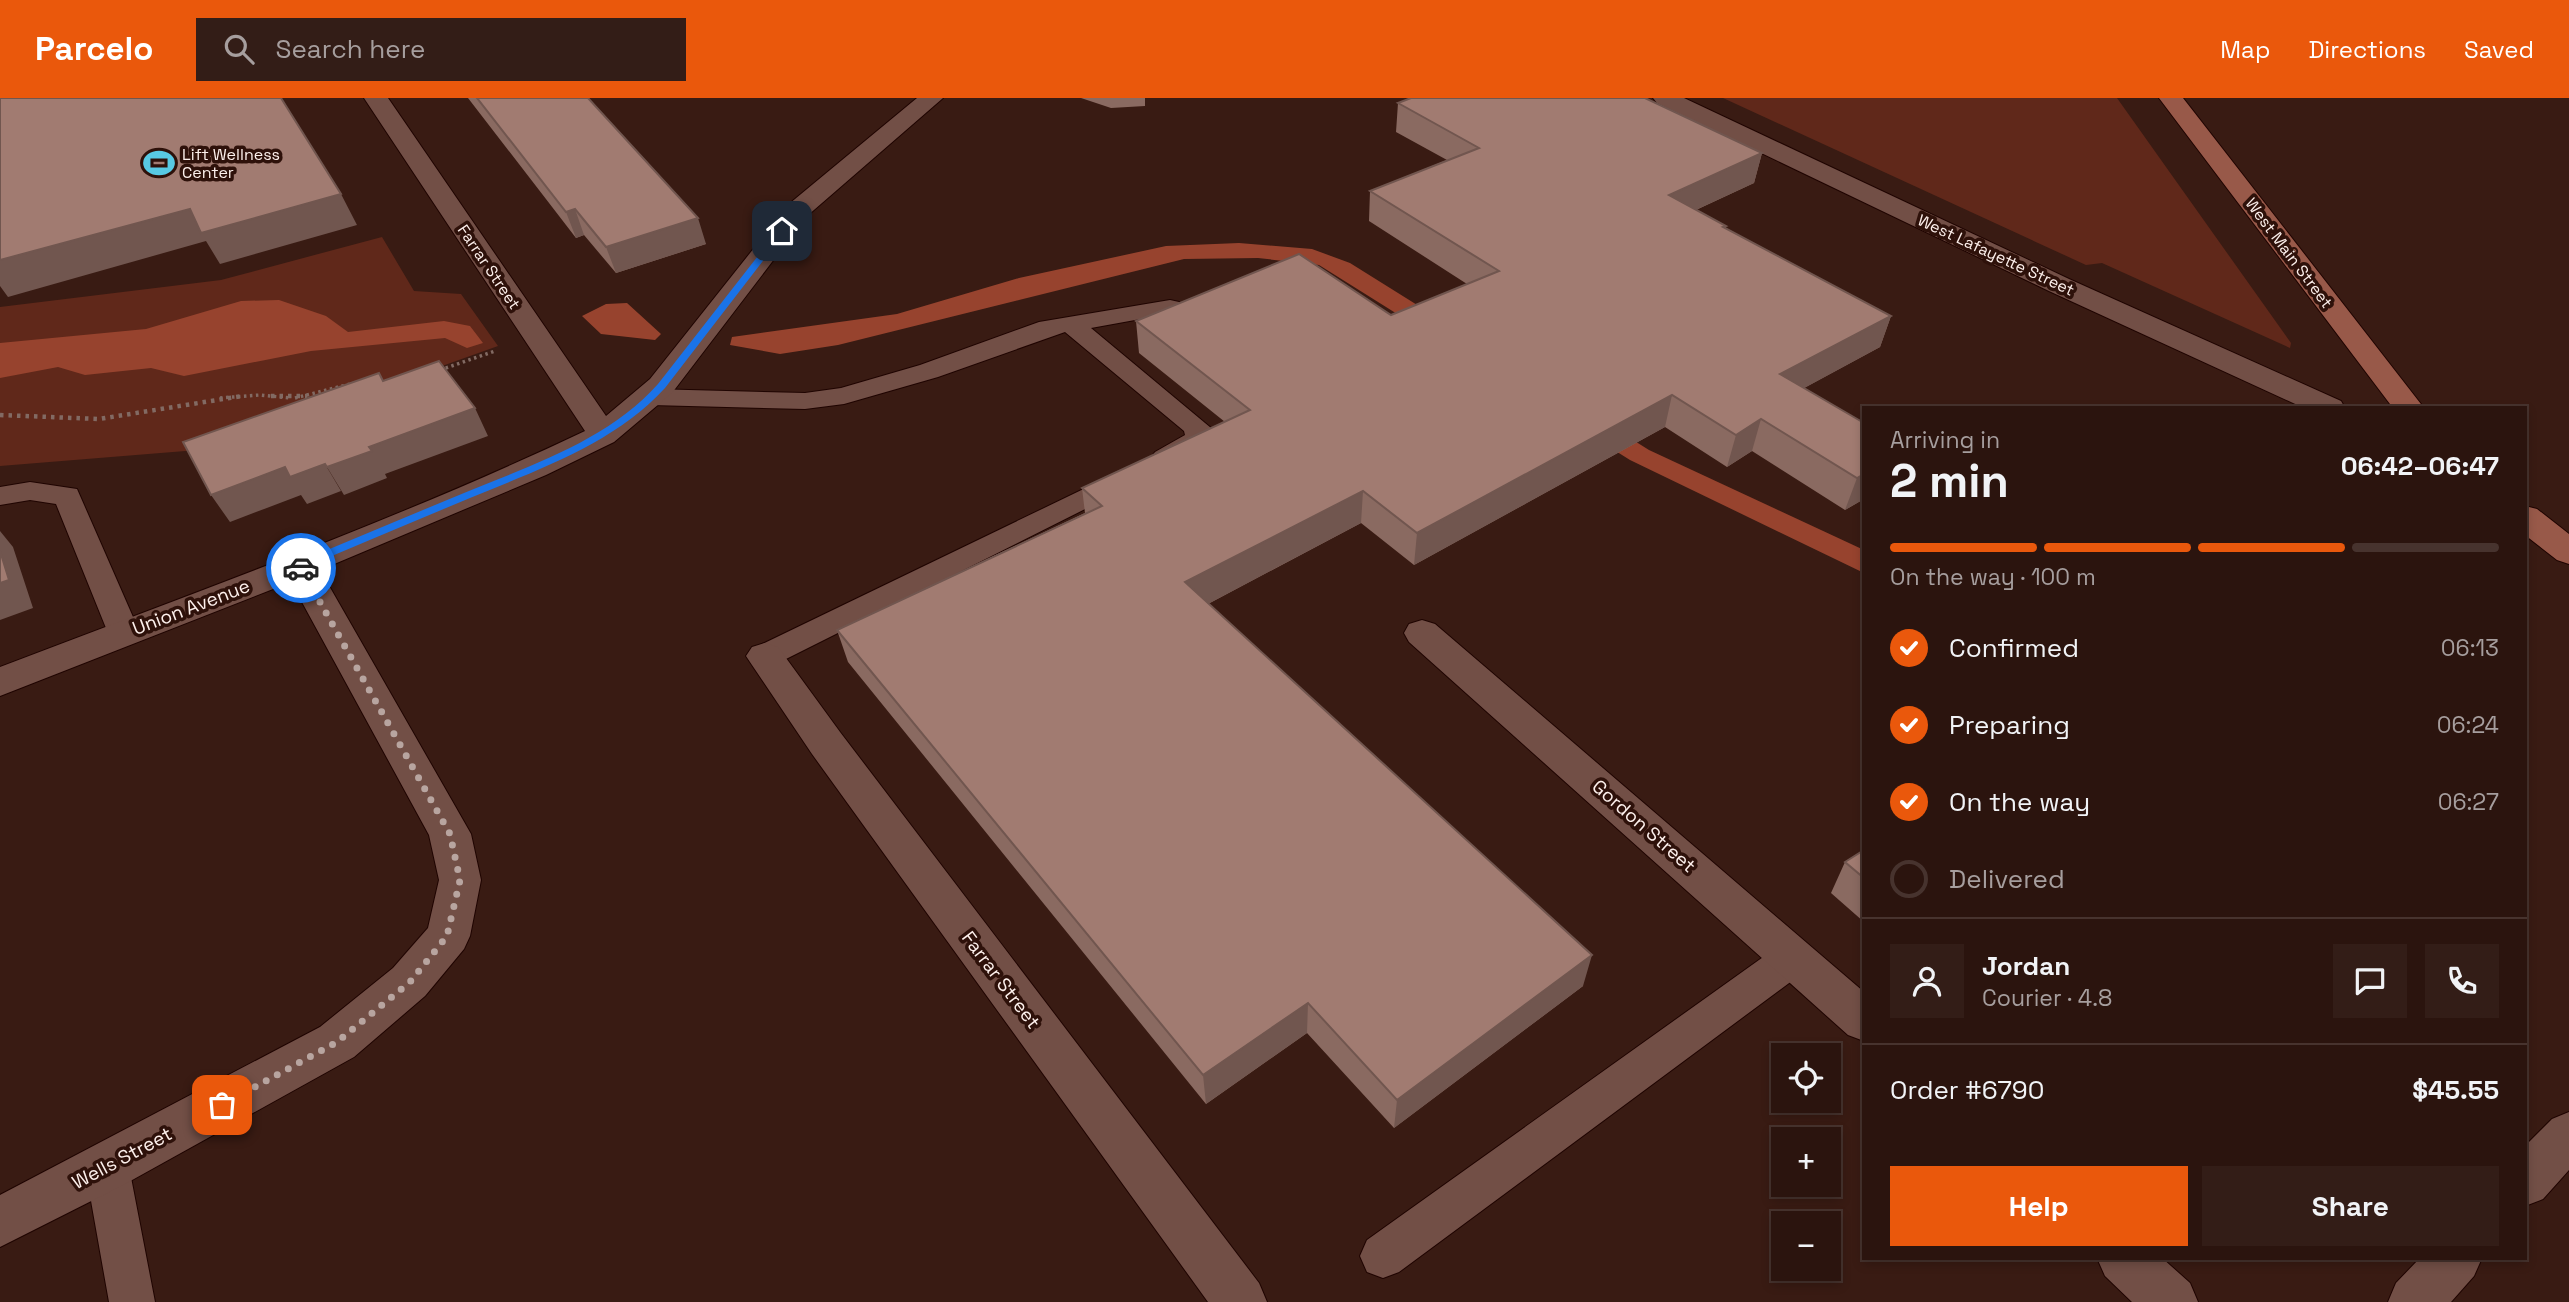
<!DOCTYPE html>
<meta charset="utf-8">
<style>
body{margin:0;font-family:"Space Grotesk",sans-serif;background:#331d17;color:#f1f3f6;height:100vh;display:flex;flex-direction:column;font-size:26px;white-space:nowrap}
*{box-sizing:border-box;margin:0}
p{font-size:23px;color:#a69e9e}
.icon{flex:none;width:38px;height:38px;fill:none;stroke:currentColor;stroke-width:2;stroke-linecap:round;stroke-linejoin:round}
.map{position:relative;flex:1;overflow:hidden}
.sheet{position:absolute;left:1862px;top:308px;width:665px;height:854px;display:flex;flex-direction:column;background:#2b140e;border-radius:0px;box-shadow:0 4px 10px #0003,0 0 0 2px #47332e}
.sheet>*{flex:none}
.fabs{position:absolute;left:1771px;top:945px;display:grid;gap:14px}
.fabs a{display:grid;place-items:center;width:70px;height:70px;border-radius:0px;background:#2b140e;box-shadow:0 4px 10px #0003,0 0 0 2px #47332e;font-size:35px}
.pin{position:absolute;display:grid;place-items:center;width:60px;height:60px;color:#fff;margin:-30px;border-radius:14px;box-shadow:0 4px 10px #0006}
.courier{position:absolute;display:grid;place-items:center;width:70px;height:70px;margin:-35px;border:5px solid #1a73e8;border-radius:50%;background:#fff;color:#222;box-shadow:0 2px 9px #0007}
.head em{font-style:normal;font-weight:600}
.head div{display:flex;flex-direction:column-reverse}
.head{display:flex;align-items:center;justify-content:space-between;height:119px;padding:0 28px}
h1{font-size:46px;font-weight:600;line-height:52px}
.bar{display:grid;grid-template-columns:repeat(4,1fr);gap:10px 7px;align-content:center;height:84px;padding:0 28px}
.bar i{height:9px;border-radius:5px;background:#47332e}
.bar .active{background:#ea580c}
.bar p{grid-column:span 4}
.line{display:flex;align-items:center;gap:18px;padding:0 28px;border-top:2px solid #47332e}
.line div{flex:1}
.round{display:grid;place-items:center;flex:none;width:74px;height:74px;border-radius:0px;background:#331d17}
ol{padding:0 28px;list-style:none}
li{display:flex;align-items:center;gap:21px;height:77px}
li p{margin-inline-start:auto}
li .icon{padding:7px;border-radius:50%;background:#ea580c;color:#fff;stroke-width:4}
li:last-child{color:#a69e9e}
li i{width:38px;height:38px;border:4px solid #47332e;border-radius:50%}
.cta{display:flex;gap:14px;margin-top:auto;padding:14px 28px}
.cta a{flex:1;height:80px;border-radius:0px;background:#ea580c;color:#fff;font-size:28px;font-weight:600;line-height:80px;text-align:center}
.cta a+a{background:#331d17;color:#f1f3f6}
header{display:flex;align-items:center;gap:42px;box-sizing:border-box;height:98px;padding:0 35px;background:#ea580c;color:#fff}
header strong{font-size:33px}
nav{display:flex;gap:38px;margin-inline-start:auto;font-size:24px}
.search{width:490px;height:63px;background:#331d17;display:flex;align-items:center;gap:18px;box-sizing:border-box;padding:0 24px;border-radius:0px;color:#a69e9e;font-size:26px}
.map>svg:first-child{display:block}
.green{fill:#60281a}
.water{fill:#97432e}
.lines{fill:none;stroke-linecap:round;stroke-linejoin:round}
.lane-casing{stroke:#1f0401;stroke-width:2}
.street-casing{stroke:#1f0401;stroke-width:2}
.secondary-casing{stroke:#1f0401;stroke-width:2}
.path-far1{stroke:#826a63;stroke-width:3.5;stroke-dasharray:2.5 3.5;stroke-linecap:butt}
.path{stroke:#826a63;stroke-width:4.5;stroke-dasharray:3.5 5;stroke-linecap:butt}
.lane{fill:#724f46;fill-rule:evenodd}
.street{fill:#724f46;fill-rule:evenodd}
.secondary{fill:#985949;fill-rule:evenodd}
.wall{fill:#8a6a61}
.shaded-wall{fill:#71564f}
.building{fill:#a17b71;stroke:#71564f;stroke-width:2}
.route{fill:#1a73e8}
.done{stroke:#b8a5a0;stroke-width:7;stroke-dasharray:0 12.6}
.labels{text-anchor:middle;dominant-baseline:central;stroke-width:7;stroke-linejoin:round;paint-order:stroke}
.far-poi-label{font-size:16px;fill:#fdf0ec;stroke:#2e110a;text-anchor:start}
.far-street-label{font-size:16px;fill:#fdf0ec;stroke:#2e110a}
.street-label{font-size:19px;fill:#fdf0ec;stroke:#2e110a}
</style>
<header>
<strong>Parcelo</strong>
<div class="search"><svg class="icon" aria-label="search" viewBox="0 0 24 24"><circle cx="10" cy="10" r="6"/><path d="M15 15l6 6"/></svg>Search here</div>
<nav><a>Map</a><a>Directions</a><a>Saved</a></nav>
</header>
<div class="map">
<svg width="2569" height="1204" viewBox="0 0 2569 1204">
<rect width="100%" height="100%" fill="#391b13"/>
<!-- green -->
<path class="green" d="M 1723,0 L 2117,0 L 2291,245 L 2290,250 L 2102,165 L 2086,167 Z
M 382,139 L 414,193 L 461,196 L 498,248 L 210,351 L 0,368 L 0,209 L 221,182 Z"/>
<!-- water -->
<path class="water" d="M 1239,145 L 1312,151 L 1350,165 L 1649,352 L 1864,452 L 1864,475 L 1630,362 L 1319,167 L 1258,160 L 1184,161 L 838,247 L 780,256 L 730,247 L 732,239 L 897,216 L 1019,180 L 1166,148 Z
M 279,202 L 326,218 L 348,234 L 444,223 L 470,228 L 483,245 L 467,250 L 445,240 L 311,253 L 184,278 L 151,270 L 85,277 L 58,269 L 0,280 L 0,245 L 146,231 L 241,203 Z
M 627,205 L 661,236 L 655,242 L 601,236 L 582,218 L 606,206 Z"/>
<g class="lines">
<defs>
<path id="lane" d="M 1170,202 L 1179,204 L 1182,209 L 1179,214 L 1091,230 L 1211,330 L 1213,340 C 1202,356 1173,371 1155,366 L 1151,360 L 1155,354 L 1185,337 L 1184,333 L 1065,234 L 938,279 L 844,306 L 805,311 L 651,307 L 642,305 L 638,299 L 642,293 L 651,291 L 805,295 L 841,290 L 920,267 L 1039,224 Z
M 1123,372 L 1133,375 L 1137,381 L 1133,387 L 776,566 L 765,569 L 754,566 L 749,558 L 754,550 Z
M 30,384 L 77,391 L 140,535 L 135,543 L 124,546 L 113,543 L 108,535 L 56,406 L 30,402 L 0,407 L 0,389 Z
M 1794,843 L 1808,847 L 1813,859 L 1808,871 L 1399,1174 L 1383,1180 L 1367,1174 L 1360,1158 L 1367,1142 L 1780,847 Z
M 107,1048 L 122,1055 L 129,1069 L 155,1204 L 109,1204 L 85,1069 L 92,1055 Z"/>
<path id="street" d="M 364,0 L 388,0 L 606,318 L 650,281 L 789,106 L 917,0 L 943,0 L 807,118 L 672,295 L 614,344 L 546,377 L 320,472 L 471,736 L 481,782 L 470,838 L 464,851 L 425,898 L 354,959 L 125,1086 L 0,1149 L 0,1097 L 320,929 L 393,870 L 428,830 L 439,782 L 429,737 L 291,484 L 0,598 L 0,569 C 196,494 395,423 585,333 Z
M 1653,0 L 1684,0 L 2069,181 L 2341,303 L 2345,310 L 2304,310 L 2049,193 L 1657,5 Z
M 1422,522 L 1435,526 L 1864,894 L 1864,943 L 1848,937 L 1409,544 L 1404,535 L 1409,526 Z
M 765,545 L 778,549 L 840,634 L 1259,1185 L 1267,1204 L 1208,1204 L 812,656 L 752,567 L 746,558 L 752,549 Z
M 2569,1014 L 2569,1072 L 2543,1101 L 2525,1108 L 2525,1048 L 2552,1021 Z
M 2097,1160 L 2162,1160 L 2190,1185 L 2198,1204 L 2132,1204 L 2105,1178 Z
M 2420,1160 L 2482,1160 L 2474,1178 L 2451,1204 L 2388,1204 L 2396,1185 Z"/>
<path id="secondary" d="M 2159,0 L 2183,0 L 2424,310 L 2393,310 Z
M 2525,408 L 2537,411 L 2569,436 L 2569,466 L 2557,462 L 2525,437 Z"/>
</defs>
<!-- lane casing -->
<use href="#lane" class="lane-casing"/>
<!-- street casing -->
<use href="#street" class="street-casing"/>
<!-- secondary casing -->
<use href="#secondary" class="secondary-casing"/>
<!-- path-far1 -->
<path class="path-far1" d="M 440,272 L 495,253
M 220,300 L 260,297 L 290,300
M 295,300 L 362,283"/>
<!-- path -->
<path class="path" d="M 271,298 L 307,298
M 0,317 L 99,321 L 242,298"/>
<!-- lane -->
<use href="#lane" class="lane"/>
<!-- street -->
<use href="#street" class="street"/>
<!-- secondary -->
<use href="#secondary" class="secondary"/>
</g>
<!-- wall -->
<path class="wall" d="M 468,0 L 588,0 L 706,146 L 616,175 L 584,137 L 576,140 Z
M 1081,0 L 1145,0 L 1145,8 L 1111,10 Z
M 1398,5 L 1762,55 L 1754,85 L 1696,112 L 1726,128 L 1725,130 L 1891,218 L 1880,249 L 1804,290 L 1864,325 L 1864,401 L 1845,412 L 1752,353 L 1727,369 L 1665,329 L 1414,467 L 1361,425 L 1208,506 L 1583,888 L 1394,1030 L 1307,935 L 1206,1006 L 848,564 L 837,532 L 1085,415 L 1082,390 L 1225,324 L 1139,255 L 1136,223 L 1391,217 L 1467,186 L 1369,123 L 1370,93 L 1447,62 L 1396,34 Z
M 1864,752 L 1864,824 L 1831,795 L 1845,764 Z"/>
<!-- shaded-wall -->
<path class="shaded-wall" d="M 1762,55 L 1754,85 L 1663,127 L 1669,97 Z
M 341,96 L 357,127 L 220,166 L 206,143 L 8,199 L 0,188 L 0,162 L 190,111 Z
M 575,111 L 584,137 L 576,140 L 566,114 Z
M 698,120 L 706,146 L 616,175 L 606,149 Z
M 1891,218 L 1880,249 L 1771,308 L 1780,276 Z
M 1672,297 L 1665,329 L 1414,467 L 1417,435 Z
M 475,310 L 488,338 L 385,376 L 387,380 L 344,397 L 327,369 L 369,349 Z
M 1761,321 L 1752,353 L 1727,369 L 1736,337 Z
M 325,366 L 341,393 L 307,406 L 301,397 L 230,424 L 211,397 L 285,369 Z
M 1864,376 L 1864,401 L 1845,412 L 1857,380 Z
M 1363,393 L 1361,425 L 1187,517 L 1185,484 Z
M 0,433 L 13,449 L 33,510 L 0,522 Z
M 1592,857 L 1583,888 L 1394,1030 L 1397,1002 Z
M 1308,905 L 1307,935 L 1206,1006 L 1203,977 Z"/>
<!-- building -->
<path class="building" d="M 0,0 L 281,0 L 341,96 L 201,135 L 190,111 L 0,162 Z
M 477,0 L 588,0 L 698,120 L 606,149 L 575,111 L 566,114 Z
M 1411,0 L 1645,0 L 1762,55 L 1669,97 L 1726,128 L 1723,129 L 1891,218 L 1780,276 L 1864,325 L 1864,376 L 1857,380 L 1761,321 L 1736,337 L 1672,297 L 1417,435 L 1363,393 L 1185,484 L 1592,857 L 1397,1002 L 1308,905 L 1203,977 L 837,532 L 1102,408 L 1082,390 L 1250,312 L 1136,223 L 1299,156 L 1391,217 L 1499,173 L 1370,93 L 1479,50 L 1398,5 Z
M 439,263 L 475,310 L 369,349 L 372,353 L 327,369 L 325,366 L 290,379 L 285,369 L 211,397 L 183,344 L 379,275 L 383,283 Z
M 0,453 L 9,482 L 0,485 Z
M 1864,752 L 1864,780 L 1845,764 Z"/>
<!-- route -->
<path class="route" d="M 779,131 L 786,133 L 665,290 C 614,346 537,372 470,400 C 415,423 360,446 306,469 L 305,472 L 297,472 L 296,465 C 352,442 408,418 464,395 C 532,367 608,342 658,286 Z"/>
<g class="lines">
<!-- done -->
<path class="done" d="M 222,1007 L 337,944 L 410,884 L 447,838 L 460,782 L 450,736 L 301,470"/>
</g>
<!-- icons -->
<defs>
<symbol id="stadium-bare" viewBox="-9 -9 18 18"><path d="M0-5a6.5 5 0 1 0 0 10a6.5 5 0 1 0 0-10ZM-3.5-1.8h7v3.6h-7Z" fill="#58c9e3" stroke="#2e110a" stroke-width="2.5" paint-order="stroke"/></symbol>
</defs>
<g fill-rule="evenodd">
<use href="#stadium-bare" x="137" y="43" width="44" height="44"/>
</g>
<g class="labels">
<!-- far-poi labels -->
<g class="far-poi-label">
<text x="182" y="56">Lift Wellness<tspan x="182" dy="18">Center</tspan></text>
</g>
<!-- far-street labels -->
<g class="far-street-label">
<text transform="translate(2289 155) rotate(53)">West Main Street</text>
<text transform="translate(1996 157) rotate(25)">West Lafayette Street</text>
<text transform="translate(489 169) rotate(56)">Farrar Street</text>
</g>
<!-- street labels -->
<g class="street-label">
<text transform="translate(191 509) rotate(-21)">Union Avenue</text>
<text transform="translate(1644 728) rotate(41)">Gordon Street</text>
<text transform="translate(1001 882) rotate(53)">Farrar Street</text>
<text transform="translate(122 1060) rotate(-28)">Wells Street</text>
</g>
</g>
</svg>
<div class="fabs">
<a><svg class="icon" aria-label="locate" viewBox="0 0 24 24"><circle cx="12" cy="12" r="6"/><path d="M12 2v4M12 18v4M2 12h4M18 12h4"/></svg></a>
<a>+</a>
<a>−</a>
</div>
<div class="pin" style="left:222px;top:1007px;background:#ea580c"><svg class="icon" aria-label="bag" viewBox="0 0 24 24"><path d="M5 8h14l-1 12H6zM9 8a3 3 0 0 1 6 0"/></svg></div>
<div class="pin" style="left:782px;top:133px;background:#1f2937"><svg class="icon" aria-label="home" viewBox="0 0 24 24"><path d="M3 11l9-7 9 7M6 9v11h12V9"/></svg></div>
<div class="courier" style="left:301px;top:470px"><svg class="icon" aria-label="car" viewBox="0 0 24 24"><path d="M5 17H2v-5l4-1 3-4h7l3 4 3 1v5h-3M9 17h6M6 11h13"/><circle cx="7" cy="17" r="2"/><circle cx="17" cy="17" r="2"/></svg></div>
<section class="sheet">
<div class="head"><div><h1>2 min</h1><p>Arriving in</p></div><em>06:42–06:47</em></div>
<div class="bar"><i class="active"></i><i class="active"></i><i class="active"></i><i></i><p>On the way · 100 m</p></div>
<ol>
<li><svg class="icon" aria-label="check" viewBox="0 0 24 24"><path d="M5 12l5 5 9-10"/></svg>Confirmed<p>06:13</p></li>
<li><svg class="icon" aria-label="check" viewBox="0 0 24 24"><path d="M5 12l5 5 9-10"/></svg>Preparing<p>06:24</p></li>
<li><svg class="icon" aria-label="check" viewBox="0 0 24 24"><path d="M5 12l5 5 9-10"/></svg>On the way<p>06:27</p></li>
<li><i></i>Delivered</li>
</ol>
<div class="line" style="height:126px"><a class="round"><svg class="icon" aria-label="person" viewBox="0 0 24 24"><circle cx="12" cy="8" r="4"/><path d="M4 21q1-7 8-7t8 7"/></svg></a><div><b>Jordan</b><p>Courier · 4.8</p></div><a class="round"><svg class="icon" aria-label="chat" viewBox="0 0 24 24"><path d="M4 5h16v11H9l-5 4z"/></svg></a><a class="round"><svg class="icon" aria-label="phone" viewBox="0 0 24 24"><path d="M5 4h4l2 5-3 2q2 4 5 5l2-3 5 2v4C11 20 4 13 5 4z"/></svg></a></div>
<div class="line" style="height:91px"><div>Order #6790</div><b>$45.55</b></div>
<div class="cta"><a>Help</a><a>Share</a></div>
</section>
</div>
